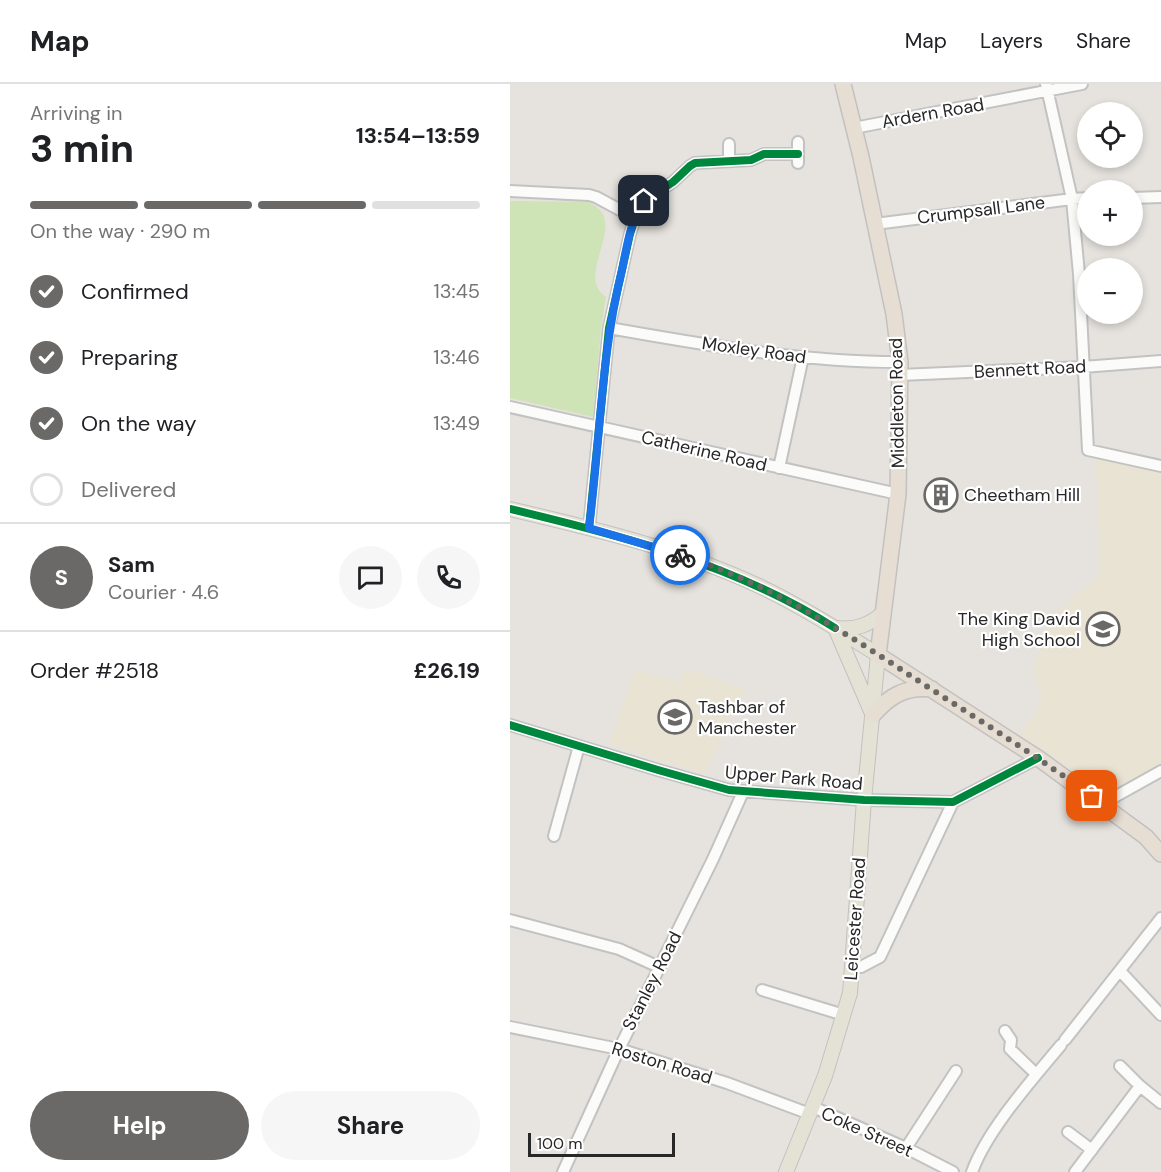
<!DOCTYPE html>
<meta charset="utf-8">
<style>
body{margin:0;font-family:"DM Sans",sans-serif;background:#f6f6f6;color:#202124;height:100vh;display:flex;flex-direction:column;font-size:22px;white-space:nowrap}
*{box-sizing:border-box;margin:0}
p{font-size:20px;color:#757577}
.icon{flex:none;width:33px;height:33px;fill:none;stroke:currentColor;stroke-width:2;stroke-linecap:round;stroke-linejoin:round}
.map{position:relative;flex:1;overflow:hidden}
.details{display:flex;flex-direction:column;background:#fff;width:510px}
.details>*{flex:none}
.fabs{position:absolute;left:567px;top:18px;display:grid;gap:12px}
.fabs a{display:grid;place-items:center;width:66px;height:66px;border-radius:50%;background:#fff;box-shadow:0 3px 9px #0003;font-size:30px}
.scale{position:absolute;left:18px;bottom:15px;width:147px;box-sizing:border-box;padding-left:6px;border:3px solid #272727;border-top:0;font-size:16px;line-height:21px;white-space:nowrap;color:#272727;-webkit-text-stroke:4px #fff;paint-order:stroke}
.pin{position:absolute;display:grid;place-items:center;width:51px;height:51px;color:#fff;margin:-26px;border-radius:12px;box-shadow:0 3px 9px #0006}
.courier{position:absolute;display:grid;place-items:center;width:60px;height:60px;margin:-30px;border:4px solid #1a73e8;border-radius:50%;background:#fff;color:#222;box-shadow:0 2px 8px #0007}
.overview em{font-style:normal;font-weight:700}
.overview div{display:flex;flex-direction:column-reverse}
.overview{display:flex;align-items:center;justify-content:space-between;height:102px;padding:0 30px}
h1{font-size:39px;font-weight:700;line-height:45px}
.bar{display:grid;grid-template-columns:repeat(4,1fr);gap:9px 6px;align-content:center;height:72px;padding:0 30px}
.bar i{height:8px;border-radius:4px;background:#e0e0e0}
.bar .active{background:#6a6967}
.bar p{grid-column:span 4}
.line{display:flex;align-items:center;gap:15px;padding:0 30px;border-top:2px solid #e0e0e0}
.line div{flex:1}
.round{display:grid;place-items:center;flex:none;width:63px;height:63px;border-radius:32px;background:#f6f6f6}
ol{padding:0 30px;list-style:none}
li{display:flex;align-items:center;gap:18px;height:66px}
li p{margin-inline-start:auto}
li .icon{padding:6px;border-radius:50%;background:#6a6967;color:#fff;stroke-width:4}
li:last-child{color:#757577}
li i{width:33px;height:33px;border:3px solid #e0e0e0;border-radius:50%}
.cta{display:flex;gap:12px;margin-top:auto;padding:12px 30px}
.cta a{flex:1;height:69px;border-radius:36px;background:#6a6967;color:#fff;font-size:24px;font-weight:700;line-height:69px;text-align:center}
.cta a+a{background:#f6f6f6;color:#202124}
header{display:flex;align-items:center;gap:36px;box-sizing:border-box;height:84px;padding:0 30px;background:#fff;border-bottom:2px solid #e0e0e0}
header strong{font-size:28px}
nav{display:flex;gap:33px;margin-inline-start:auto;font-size:21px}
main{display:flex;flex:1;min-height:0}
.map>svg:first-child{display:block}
.education{fill:#e8e3d3}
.pitch{fill:#cee3b6}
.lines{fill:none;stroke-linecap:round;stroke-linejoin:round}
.minor-casing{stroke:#c3c2c3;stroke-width:14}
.major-casing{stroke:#c3c1c0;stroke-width:16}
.highway-casing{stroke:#c3c1c0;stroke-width:18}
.minor{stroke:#fbfbfa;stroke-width:10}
.major{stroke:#e4e2d4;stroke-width:14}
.highway{stroke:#e6ddd3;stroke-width:15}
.cycleway-casing{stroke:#fff;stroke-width:11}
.cycleway{stroke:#00873e;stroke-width:8}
.done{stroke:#6a6967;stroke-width:6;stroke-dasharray:0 10.8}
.route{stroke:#1a73e8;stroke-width:8}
.labels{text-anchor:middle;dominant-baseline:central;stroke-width:4.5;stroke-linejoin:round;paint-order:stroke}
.street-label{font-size:18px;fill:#272727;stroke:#fff}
.poi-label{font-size:18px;fill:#272727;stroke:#fff;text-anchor:start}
</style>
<header>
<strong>Map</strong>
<nav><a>Map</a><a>Layers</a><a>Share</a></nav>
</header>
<main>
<section class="details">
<div class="overview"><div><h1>3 min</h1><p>Arriving in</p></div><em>13:54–13:59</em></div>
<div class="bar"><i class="active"></i><i class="active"></i><i class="active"></i><i></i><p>On the way · 290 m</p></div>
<ol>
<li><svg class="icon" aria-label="check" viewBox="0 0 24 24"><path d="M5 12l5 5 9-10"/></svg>Confirmed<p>13:45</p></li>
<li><svg class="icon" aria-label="check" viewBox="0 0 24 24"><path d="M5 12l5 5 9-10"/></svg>Preparing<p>13:46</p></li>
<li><svg class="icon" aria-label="check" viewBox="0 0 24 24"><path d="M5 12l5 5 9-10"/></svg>On the way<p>13:49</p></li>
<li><i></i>Delivered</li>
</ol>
<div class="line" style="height:108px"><b class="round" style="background:#6a6967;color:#fff">S</b><div><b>Sam</b><p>Courier · 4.6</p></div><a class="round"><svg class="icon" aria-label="chat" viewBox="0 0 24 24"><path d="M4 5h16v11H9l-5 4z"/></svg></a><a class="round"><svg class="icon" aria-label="phone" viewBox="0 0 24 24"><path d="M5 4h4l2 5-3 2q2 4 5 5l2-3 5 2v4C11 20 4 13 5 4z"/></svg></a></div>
<div class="line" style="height:78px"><div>Order #2518</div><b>£26.19</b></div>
<div class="cta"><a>Help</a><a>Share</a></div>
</section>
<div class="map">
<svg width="651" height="1088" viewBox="0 0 651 1088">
<rect width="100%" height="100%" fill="#e6e3de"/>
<!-- education -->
<path class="education" d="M 586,375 L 651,389 L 651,681 L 601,709 L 596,710 L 511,650 L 532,617 L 525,594 L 524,582 L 534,548 L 545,529 L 584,497 L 590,487 Z
M 175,584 L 235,605 L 195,690 L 99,660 L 125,586 L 170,599 Z"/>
<!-- pitch -->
<path class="pitch" d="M 0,117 L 77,118 C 124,135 62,191 96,213 L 91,244 L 83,333 L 0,314 Z"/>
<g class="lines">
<defs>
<path id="minor" d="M 536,0 L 562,115 L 569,190 L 578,366 L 651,382
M 344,44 L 572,0
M 288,58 L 288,79
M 219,60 L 219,76
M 0,107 L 79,111 L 86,113 L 125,134
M 622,114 L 651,113
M 365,140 L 562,115 L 578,114
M 99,244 C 195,261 292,278 390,278
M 390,291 L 573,283 L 651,277
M 0,323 L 388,410
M 269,384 L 293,273
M 79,444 L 99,244 L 120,150 L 125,134 L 134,117 L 163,98 L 180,82 L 185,79 L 241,76 L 254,70 L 288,70
M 0,641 L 148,686 L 219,706 L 354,716 L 443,718 L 528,674
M 592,720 L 651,687
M 44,752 L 69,662
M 0,836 L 109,865 L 149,883
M 343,882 L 351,883 L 370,873 L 443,718
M 610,887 L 651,931
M 252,906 L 334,931
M 0,943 L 109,965 L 217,999 L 300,1030
M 495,947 L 501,956 L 500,965 L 526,990
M 555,956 L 651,834
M 610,982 L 630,1002
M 303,1023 L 396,1064 L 443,1088
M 558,1048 L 582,1066
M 396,1064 L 446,987
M 53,1088 L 109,965 L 203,775 L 233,708
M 462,1088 C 477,1046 522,996 551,961
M 565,1088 L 630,1002 L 651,1019"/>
<path id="major" d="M 0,425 C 85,445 170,465 249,502 C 291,522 330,547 368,571 L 354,716 L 340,909 L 315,992 L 276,1088
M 327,544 C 346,546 359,541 373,529
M 326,546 L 361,627"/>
<path id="highway" d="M 333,0 L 351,73 L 384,230 L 390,278 L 388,410 L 368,571 L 528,674 L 636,753 L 651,770
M 363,631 C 379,612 396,602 422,605"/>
</defs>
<!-- minor casing -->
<use href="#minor" class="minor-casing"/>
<!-- major casing -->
<use href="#major" class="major-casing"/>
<!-- highway casing -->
<use href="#highway" class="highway-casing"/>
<!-- minor -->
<use href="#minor" class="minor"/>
<!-- major -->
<use href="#major" class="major"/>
<!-- highway -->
<use href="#highway" class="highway"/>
<defs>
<path id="cycleway" d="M 0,425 C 113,452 226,481 325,544
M 79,444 L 99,244 L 120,150 L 125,134 L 134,117 L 163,98 L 180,82 L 185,79 L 241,76 L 254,70 L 288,70
M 0,641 L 148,686 L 219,706 L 354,716 L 443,718 L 528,674"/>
</defs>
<!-- cycleway casing -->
<use href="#cycleway" class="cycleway-casing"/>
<!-- cycleway -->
<use href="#cycleway" class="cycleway"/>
</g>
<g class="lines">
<!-- done -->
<path class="done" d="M 170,471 C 256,498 333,547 407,596 C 466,634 525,671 582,712"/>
<!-- route -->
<path class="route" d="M 134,117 C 120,137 117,162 112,186 C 91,270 90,358 79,444 L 170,471"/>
</g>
<!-- icons -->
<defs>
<symbol id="building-ring" viewBox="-11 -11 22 22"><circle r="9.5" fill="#fff" stroke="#6a6967" stroke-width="1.5"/><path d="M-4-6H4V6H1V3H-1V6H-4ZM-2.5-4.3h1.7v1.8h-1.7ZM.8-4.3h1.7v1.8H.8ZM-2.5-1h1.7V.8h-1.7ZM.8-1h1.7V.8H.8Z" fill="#6a6967"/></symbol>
<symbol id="school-ring" viewBox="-11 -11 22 22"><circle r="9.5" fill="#fff" stroke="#6a6967" stroke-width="1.5"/><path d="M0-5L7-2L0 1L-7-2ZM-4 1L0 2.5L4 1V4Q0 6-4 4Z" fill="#6a6967"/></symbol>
</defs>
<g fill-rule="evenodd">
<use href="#building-ring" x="412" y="392" width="38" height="38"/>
<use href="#school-ring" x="574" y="526" width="38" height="38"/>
<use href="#school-ring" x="146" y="614" width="38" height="38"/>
</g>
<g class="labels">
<!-- street labels -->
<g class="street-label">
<text transform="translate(423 29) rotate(-10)">Ardern Road</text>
<text transform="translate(471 126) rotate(-7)">Crumpsall Lane</text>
<text transform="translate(244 266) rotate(8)">Moxley Road</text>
<text transform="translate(520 285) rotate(-3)">Bennett Road</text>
<text transform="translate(387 319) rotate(-91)">Middleton Road</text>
<text transform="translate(194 367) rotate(13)">Catherine Road</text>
<text transform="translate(284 694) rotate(5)">Upper Park Road</text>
<text transform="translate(345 835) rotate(-86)">Leicester Road</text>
<text transform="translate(142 897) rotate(-63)">Stanley Road</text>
<text transform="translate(152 979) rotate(17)">Roston Road</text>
<text transform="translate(357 1048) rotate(24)">Coke Street</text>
</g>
<!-- poi labels -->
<g class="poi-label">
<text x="454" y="411">Cheetham Hill</text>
<text x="570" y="535" text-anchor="end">The King David<tspan x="570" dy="21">High School</tspan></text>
<text x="188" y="623">Tashbar of<tspan x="188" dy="21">Manchester</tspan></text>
</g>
</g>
</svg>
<div class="fabs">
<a><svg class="icon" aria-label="locate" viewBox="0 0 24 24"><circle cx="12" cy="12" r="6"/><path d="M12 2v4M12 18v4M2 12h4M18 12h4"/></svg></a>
<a>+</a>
<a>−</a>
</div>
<div class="scale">100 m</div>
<div class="pin" style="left:582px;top:712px;background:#ea580c"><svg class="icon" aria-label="bag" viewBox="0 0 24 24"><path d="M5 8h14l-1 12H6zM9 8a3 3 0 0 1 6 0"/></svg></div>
<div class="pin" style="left:134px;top:117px;background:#1f2937"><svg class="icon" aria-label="home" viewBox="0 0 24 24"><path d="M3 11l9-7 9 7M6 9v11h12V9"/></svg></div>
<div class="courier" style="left:170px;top:471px"><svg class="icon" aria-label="bike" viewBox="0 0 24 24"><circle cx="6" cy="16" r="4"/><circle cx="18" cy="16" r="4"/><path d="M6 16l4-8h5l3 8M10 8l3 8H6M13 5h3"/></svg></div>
</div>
</main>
